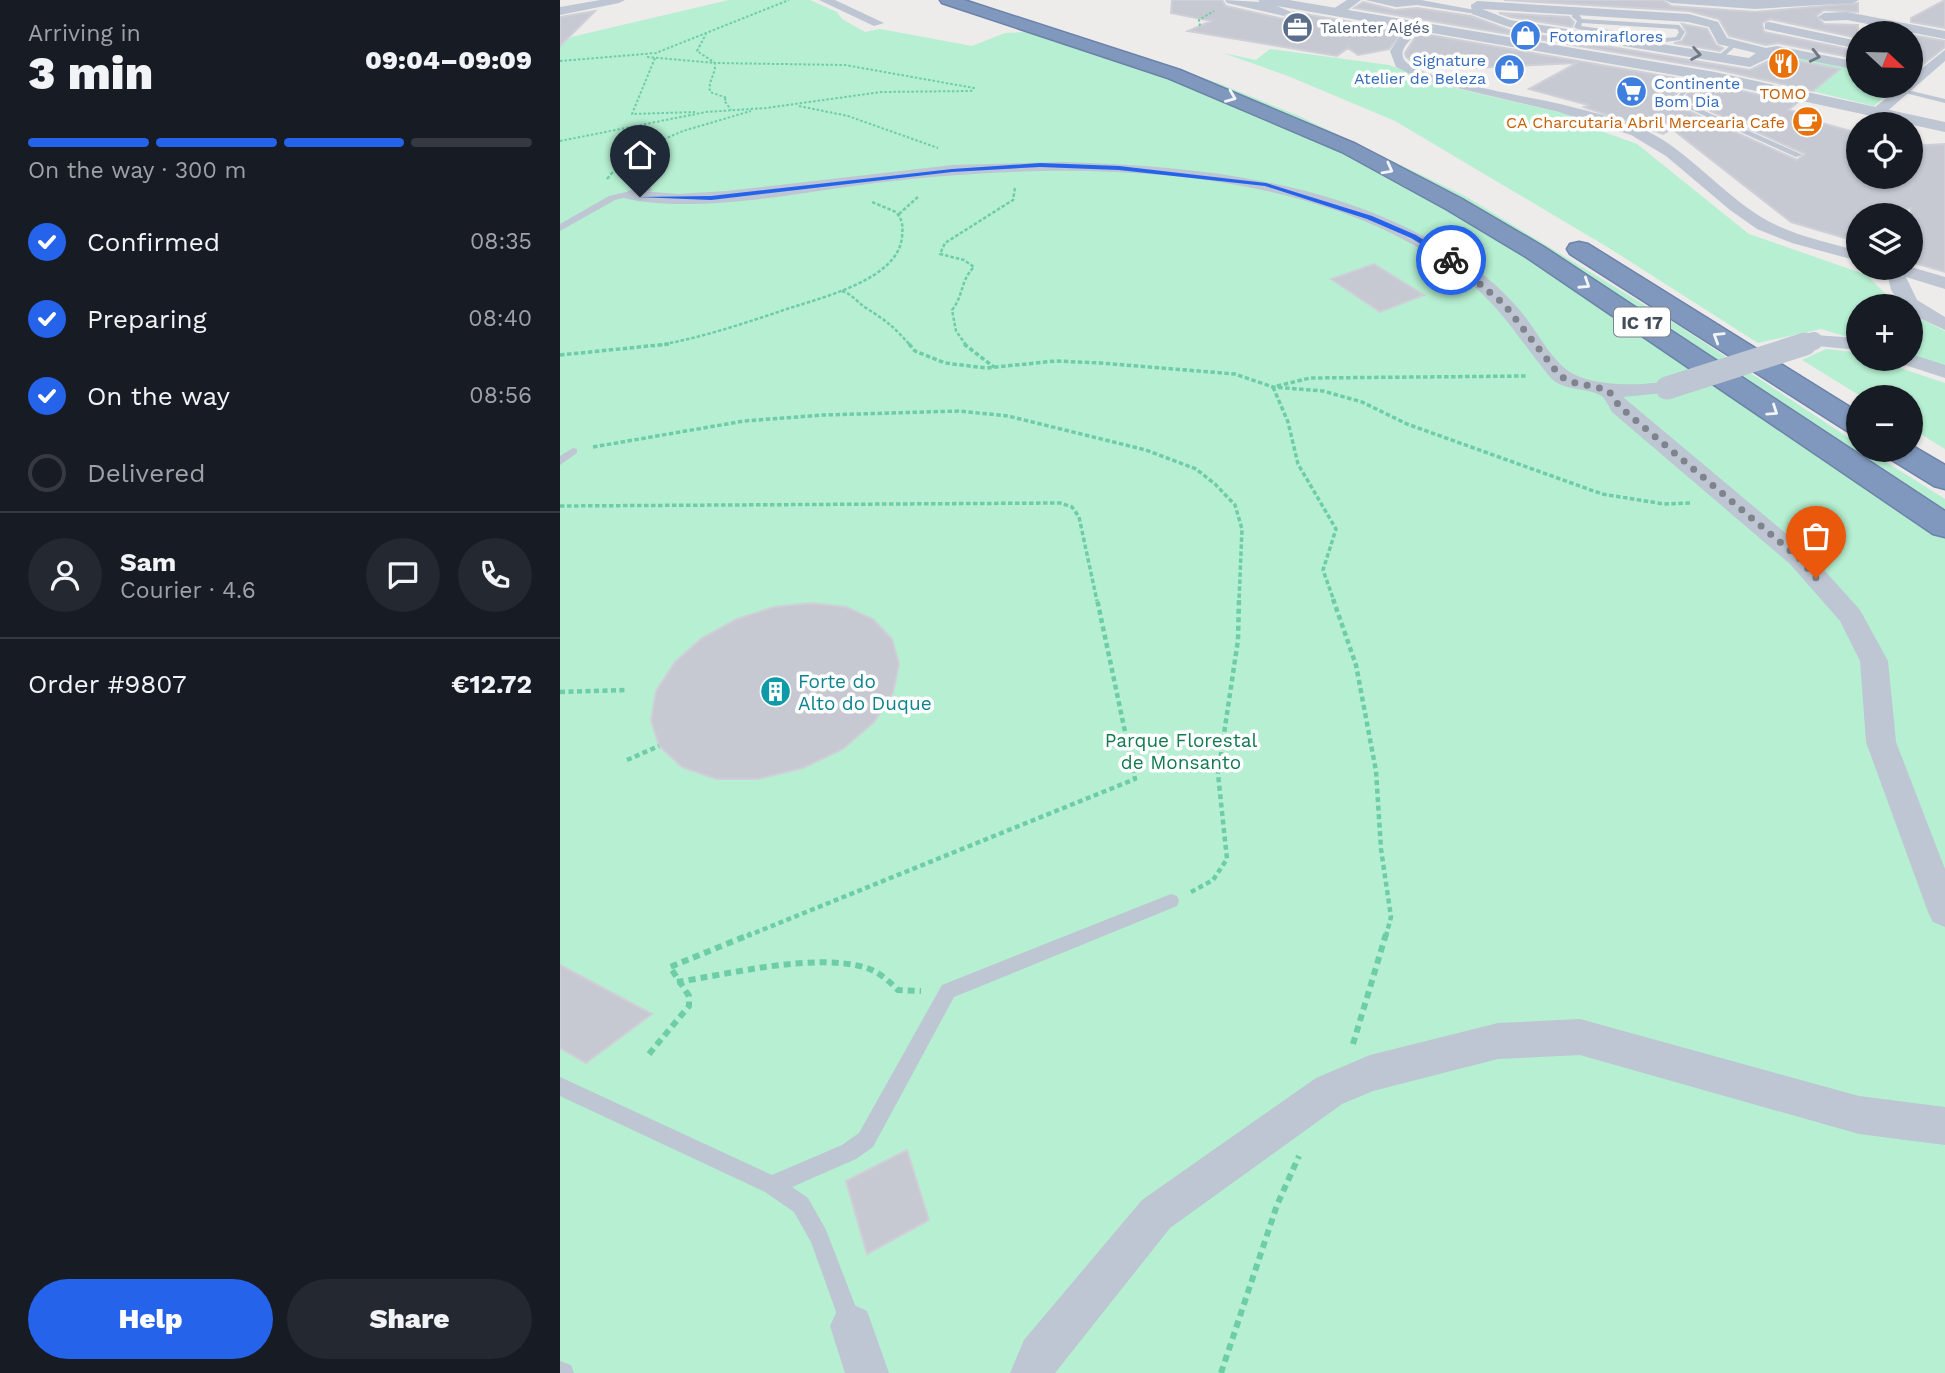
<!DOCTYPE html>
<meta charset="utf-8">
<style>
body{margin:0;font-family:"Work Sans",sans-serif;background:#242831;color:#f1f3f6;height:100vh;display:flex;flex-direction:column;font-size:26px;white-space:nowrap}
*{box-sizing:border-box;margin:0}
p{font-size:23px;color:#9ea1a6}
.icon{flex:none;width:38px;height:38px;fill:none;stroke:currentColor;stroke-width:2;stroke-linecap:round;stroke-linejoin:round}
.map{position:relative;flex:1;overflow:hidden}
.drawer{display:flex;flex-direction:column;background:#171b24;width:560px}
.drawer>*{flex:none}
.needle{width:46px;rotate:112deg}
.controls{position:absolute;left:1286px;top:21px;display:grid;gap:14px}
.controls a{display:grid;place-items:center;width:77px;height:77px;border-radius:50%;background:#171b24;box-shadow:0 2px 5px #0004;font-size:35px}
.pin{position:absolute;display:grid;place-items:center;width:60px;height:60px;color:#fff;margin:-72px -30px;border-radius:50% 50% 50% 0;rotate:-45deg;box-shadow:0 0 7px #0007}
.pin .icon{rotate:45deg}
.courier{position:absolute;display:grid;place-items:center;width:70px;height:70px;margin:-35px;border:5px solid #2563eb;border-radius:50%;background:#fff;color:#222;box-shadow:0 2px 9px #0007}
.overview em{font-style:normal;font-weight:800}
.overview div{display:flex;flex-direction:column-reverse}
.overview{display:flex;align-items:center;justify-content:space-between;height:119px;padding:0 28px}
h1{font-size:46px;font-weight:800;line-height:52px}
.bar{display:grid;grid-template-columns:repeat(4,1fr);gap:10px 7px;align-content:center;height:84px;padding:0 28px}
.bar i{height:9px;border-radius:5px;background:#363941}
.bar .on{background:#2563eb}
.bar p{grid-column:span 4}
.line{display:flex;align-items:center;gap:18px;padding:0 28px;border-top:2px solid #363941}
.line div{flex:1}
.round{display:grid;place-items:center;flex:none;width:74px;height:74px;border-radius:37px;background:#242831}
ol{padding:0 28px;list-style:none}
li{display:flex;align-items:center;gap:21px;height:77px}
li p{margin-inline-start:auto}
li .icon{padding:7px;border-radius:50%;background:#2563eb;color:#fff;stroke-width:4}
li:last-child{color:#9ea1a6}
li i{width:38px;height:38px;border:4px solid #363941;border-radius:50%}
.button{display:flex;gap:14px;margin-top:auto;padding:14px 28px}
.button a{flex:1;height:80px;border-radius:42px;background:#2563eb;color:#fff;font-size:28px;font-weight:800;line-height:80px;text-align:center}
.button a+a{background:#242831;color:#f1f3f6}
main{display:flex;flex:1;min-height:0}
.map>svg:first-child{display:block}
.green{fill:#b6efd1}
.building{fill:#c7c9d2;stroke:#cfd0d7;stroke-width:2}
.lines{fill:none;stroke-linecap:round;stroke-linejoin:round}
.motorway-casing{stroke:#6c83a9;stroke-width:3}
.path-far4{stroke:#6dcea6;stroke-width:2;stroke-dasharray:2.5 2;stroke-linecap:butt}
.path-far3{stroke:#6dcea6;stroke-width:2.5;stroke-dasharray:3.5 2;stroke-linecap:butt}
.path-far2{stroke:#6dcea6;stroke-width:3.5;stroke-dasharray:4.5 2.5;stroke-linecap:butt}
.path-far1{stroke:#6dcea6;stroke-width:4.5;stroke-dasharray:5 3.5;stroke-linecap:butt}
.path{stroke:#6dcea6;stroke-width:6;stroke-dasharray:7 5;stroke-linecap:butt}
.service{fill:#bdc6d2;fill-rule:evenodd}
.pedestrian{fill:#bdc6d2;fill-rule:evenodd}
.minor{fill:#bdc6d2;fill-rule:evenodd}
.tertiary{fill:#bdc6d2;fill-rule:evenodd}
.motorway{fill:#8098bd;fill-rule:evenodd}
.minor-bridge-far1{stroke:#bdc6d2;stroke-width:18}
.minor-bridge{stroke:#bdc6d2;stroke-width:23}
.oneway{stroke:#6e7783}
.oneway2{stroke:#f2f5f8}
.route{fill:#2563eb}
.done{stroke:#7f848c;stroke-width:7;stroke-dasharray:0 12.6}
.labels{text-anchor:middle;dominant-baseline:central;stroke-width:7;stroke-linejoin:round;paint-order:stroke}
.far-service-label{font-size:16px;fill:#4e5e75;stroke:#fff;text-anchor:start}
.far-shop-label{font-size:16px;fill:#366cbe;stroke:#fff;text-anchor:start}
.far-food-label{font-size:16px;fill:#c56008;stroke:#fff}
.shield{fill:#fff;stroke:#7b828b;stroke-width:2}
.shield-label{font-size:18px;font-weight:bold;fill:#434d59}
.culture-label{font-size:19px;fill:#0d838f;stroke:#fff;text-anchor:start}
.park-label{font-size:19px;fill:#137b50;stroke:#fff}
</style>
<main>
<section class="drawer">
<div class="overview"><div><h1>3 min</h1><p>Arriving in</p></div><em>09:04–09:09</em></div>
<div class="bar"><i class="on"></i><i class="on"></i><i class="on"></i><i></i><p>On the way · 300 m</p></div>
<ol>
<li><svg class="icon" aria-label="check" viewBox="0 0 24 24"><path d="M5 12l5 5 9-10"/></svg>Confirmed<p>08:35</p></li>
<li><svg class="icon" aria-label="check" viewBox="0 0 24 24"><path d="M5 12l5 5 9-10"/></svg>Preparing<p>08:40</p></li>
<li><svg class="icon" aria-label="check" viewBox="0 0 24 24"><path d="M5 12l5 5 9-10"/></svg>On the way<p>08:56</p></li>
<li><i></i>Delivered</li>
</ol>
<div class="line" style="height:126px"><a class="round"><svg class="icon" aria-label="person" viewBox="0 0 24 24"><circle cx="12" cy="8" r="4"/><path d="M4 21q1-7 8-7t8 7"/></svg></a><div><b>Sam</b><p>Courier · 4.6</p></div><a class="round"><svg class="icon" aria-label="chat" viewBox="0 0 24 24"><path d="M4 5h16v11H9l-5 4z"/></svg></a><a class="round"><svg class="icon" aria-label="phone" viewBox="0 0 24 24"><path d="M5 4h4l2 5-3 2q2 4 5 5l2-3 5 2v4C11 20 4 13 5 4z"/></svg></a></div>
<div class="line" style="height:91px"><div>Order #9807</div><b>€12.72</b></div>
<div class="button"><a>Help</a><a>Share</a></div>
</section>
<div class="map">
<svg width="1385" height="1373" viewBox="0 0 1385 1373">
<rect width="100%" height="100%" fill="#eeebeb"/>
<!-- green -->
<path class="green" d="M 169,0 L 250,0 L 277,12 L 282,19 L 305,32 L 320,29 L 412,46 L 445,33 L 493,31 L 572,53 L 658,83 L 739,116 L 905,196 L 1119,326 L 1298,444 L 1298,450 L 1307,450 L 1385,499 L 1385,1373 L 0,1373 L 0,47 L 11,37 Z
M 710,49 L 829,65 L 882,85 L 1015,116 L 1019,123 L 1077,144 L 1189,234 L 1307,275 L 1337,306 L 1298,306 L 1298,340 L 1261,329 L 1198,343 L 1049,248 L 835,121 L 728,76 L 663,53 L 696,60 Z
M 1225,52 L 1298,69 L 1298,86 L 1338,86 L 1314,106 L 1190,76 Z
M 1351,314 L 1385,331 L 1385,366 L 1351,355 Z
M 1266,349 L 1294,352 L 1298,354 L 1298,359 L 1313,359 L 1385,383 L 1385,449 L 1351,428 L 1351,397 L 1302,397 L 1242,360 Z"/>
<!-- building -->
<path class="building" d="M 612,0 L 662,0 L 666,6 L 723,19 L 733,12 L 844,31 L 829,49 L 798,55 L 788,48 L 777,56 L 628,31 L 651,21 L 611,13 Z
M 944,0 L 1103,0 L 1111,6 L 1195,12 L 1298,3 L 1298,12 L 1264,10 L 1256,16 L 1264,24 L 1298,25 L 1298,38 L 1210,19 L 1202,23 L 1204,32 L 1298,51 L 1298,55 L 1294,58 L 1218,43 L 1206,45 L 1169,36 L 1159,19 L 1129,11 Z
M 1385,0 L 1385,28 L 1351,22 L 1351,18 Z
M 803,2 L 835,10 L 857,8 L 911,16 L 949,30 L 1190,70 L 1217,57 L 1280,69 L 1253,91 L 1155,69 L 794,8 Z
M 35,11 L 0,46 L 0,17 Z
M 939,13 L 1009,17 L 1014,22 L 1012,27 L 951,17 Z
M 1122,24 L 1147,29 L 1156,45 L 1163,48 L 1160,51 L 1114,43 L 1122,41 L 1127,33 Z
M 858,33 L 1127,80 L 1112,100 L 1113,104 L 1237,160 L 1245,154 L 1124,99 L 1136,81 L 1237,103 L 1228,110 L 1241,113 L 1236,116 L 1298,133 L 1298,177 L 1351,177 L 1351,146 L 1385,144 L 1385,272 L 1351,262 L 1351,208 L 1298,214 L 1298,242 L 1231,222 L 1112,129 L 1103,134 L 1024,107 L 1028,105 L 969,89 L 1017,63 L 911,68 L 884,62 L 858,66 L 846,57 L 845,53 Z
M 1351,35 L 1385,41 L 1385,47 L 1351,74 Z
M 814,264 L 864,295 L 820,312 L 771,279 Z
M 252,603 L 286,607 L 313,619 L 332,639 L 339,664 L 333,693 L 314,722 L 283,749 L 243,768 L 198,779 L 156,779 L 122,767 L 99,746 L 91,720 L 96,691 L 115,662 L 142,638 L 177,619 L 214,607 Z
M 0,965 L 92,1014 L 26,1063 L 0,1048 Z
M 347,1150 L 369,1220 L 307,1254 L 286,1181 Z"/>
<g class="lines">
<defs>
<path id="motorway" d="M 380,0 L 404,0 L 620,70 L 796,144 L 902,199 L 984,247 L 1385,511 L 1385,537 L 1373,534 L 966,257 L 886,209 L 782,152 L 608,78 L 382,3 Z
M 1019,242 L 1028,244 L 1298,412 L 1298,434 L 1287,431 L 1010,254 L 1007,249 L 1010,244 Z
M 1351,445 L 1385,465 L 1385,489 L 1374,486 L 1327,457 L 1323,450 L 1351,450 Z"/>
</defs>
<!-- motorway casing -->
<use href="#motorway" class="motorway-casing"/>
<!-- path-far4 -->
<path class="path-far4" d="M 640,26 L 639,20 L 654,11
M 87,57 L 155,63 C 156,74 148,80 150,92 L 167,98 L 164,100 L 171,110
M 95,58 L 72,114 L 135,112
M 0,61 L 96,53 L 229,0
M 239,106 L 288,116 L 378,148
M 0,141 L 146,112 L 206,108 L 321,92 L 411,91 L 414,88 L 285,65 L 155,63 L 137,51 L 146,34
M 79,150 L 123,131 L 191,111"/>
<!-- path-far3 -->
<path class="path-far3" d="M 47,179 L 61,162 L 83,148
M 339,214 L 359,196
M 282,291 C 292,294 297,302 306,308 C 328,322 333,326 350,345
M 99,345 C 140,338 179,325 218,312 C 254,299 338,282 342,237 C 343,227 343,220 336,212 L 312,202
M 406,345 L 396,331 L 392,310 C 404,295 400,281 414,267 L 404,260 L 380,254 L 385,243 L 453,200 L 455,188"/>
<!-- path-far2 -->
<path class="path-far2" d="M 349,344 L 355,351 L 385,363 L 426,368 L 496,361 L 540,363 L 675,374 L 713,387 L 763,391 L 802,402 L 847,424 L 1042,494 L 1104,504 L 1132,503
M 404,344 L 434,367
M 0,355 L 109,344
M 717,386 L 750,378 L 967,376
M 713,387 L 728,422 L 738,464 L 776,529 L 763,570 L 774,601
M 33,447 L 184,421 L 263,415 L 399,411 L 448,416 L 586,450 L 636,469 L 655,484 L 675,505 L 682,529 L 679,601
M 0,506 L 500,503 L 512,507 L 519,517 L 537,601"/>
<!-- path-far1 -->
<path class="path-far1" d="M 773,599 L 796,665 L 816,771 L 821,849 L 831,917 L 826,936
M 0,692 L 66,690
M 67,760 L 99,746
M 631,892 L 653,880 L 667,859 L 658,774 L 678,640 L 679,599
M 187,936 L 575,779 L 537,599"/>
<!-- path -->
<path class="path" d="M 117,982 C 170,974 256,952 307,968 C 319,972 329,981 338,990 L 361,991
M 793,1044 L 826,934
M 89,1054 L 129,1006 L 129,996 L 110,967 L 191,934
M 661,1373 L 717,1205 L 739,1156"/>
<!-- service -->
<path class="service" d="M 1015,9 L 1022,19 L 1119,25 L 1125,32 L 1120,40 L 1105,42 L 1017,29 L 1014,27 L 1017,21 L 1012,17 L 1012,11 ZM 1022,23 L 1117,29 L 1119,32 L 1116,37 L 1105,38 L 1021,26 Z
M 1172,44 L 1177,45 L 1161,59 L 1157,59 L 1157,57 Z
M 1129,81 L 1134,82 L 1120,100 L 1243,155 L 1236,157 L 1114,102 Z
M 1343,89 L 1385,99 L 1385,103 L 1341,92 Z
M 88,187 L 92,189 L 91,191 L 55,200 L 0,231 L 0,224 L 49,196 Z
M 13,448 L 17,449 L 17,453 L 0,465 L 0,456 Z
M 611,894 L 617,896 L 619,901 L 617,906 L 394,997 L 313,1147 L 296,1159 L 232,1187 L 248,1198 L 266,1230 L 302,1323 L 299,1331 L 291,1334 L 283,1331 L 251,1242 L 234,1212 L 205,1192 L 0,1096 L 0,1077 L 212,1175 L 282,1145 L 299,1133 L 382,985 Z
M 0,1361 L 11,1365 L 14,1373 L 0,1373 Z"/>
<!-- pedestrian -->
<path class="pedestrian" d="M 805,0 L 861,0 L 920,11 L 916,14 L 857,5 L 836,7 Z"/>
<!-- minor -->
<path class="minor" d="M 40,0 L 65,0 L 59,3 L 0,15 L 0,7 Z
M 259,0 L 275,0 L 324,23 L 314,26 Z
M 787,0 L 801,0 L 781,15 L 773,15 L 773,9 Z
M 1105,0 L 1299,0 L 1293,3 L 1195,9 L 1111,3 Z
M 917,1 L 1129,14 L 1158,22 L 1167,38 L 1206,48 L 1217,46 L 1298,62 L 1298,70 L 1217,54 L 1190,67 L 949,27 L 912,14 L 911,5 ZM 922,9 L 1128,22 L 1149,27 L 1158,44 L 1196,53 L 1189,58 L 950,20 Z
M 1287,12 L 1385,31 L 1385,39 L 1287,20 L 1264,21 L 1258,17 L 1264,13 Z
M 1209,22 L 1298,41 L 1298,49 L 1205,29 L 1205,23 Z
M 850,30 L 856,34 C 850,41 837,50 845,61 C 860,80 979,98 1008,106 C 1040,114 1075,122 1103,140 C 1140,164 1169,199 1208,221 C 1236,236 1268,242 1298,251 L 1298,261 L 1232,243 L 1197,229 L 1170,210 L 1106,156 L 1071,135 L 999,112 L 863,80 L 836,67 L 830,51 L 839,38 Z
M 1385,50 L 1385,61 L 1324,114 L 1314,114 L 1314,108 L 1341,86 L 1351,86 L 1351,77 Z
M 503,162 C 633,166 768,179 883,247 C 910,263 936,283 957,307 C 977,328 992,367 1020,377 C 1040,384 1062,385 1083,384 C 1093,383 1104,381 1114,384 L 1117,388 L 1114,392 L 1063,397 L 1248,552 L 1300,610 L 1328,661 L 1336,742 L 1385,869 L 1385,927 L 1373,922 L 1368,912 L 1306,742 L 1300,661 L 1280,621 L 1230,564 L 1052,412 C 1049,407 1045,397 1040,395 C 1024,387 1002,391 990,377 C 956,336 939,302 893,270 C 739,158 496,161 315,183 C 244,192 133,215 64,198 L 62,195 L 70,190 L 118,194 L 166,191 L 393,165 Z
M 1351,267 L 1385,277 L 1385,289 L 1346,277 L 1357,300 L 1385,317 L 1385,330 L 1351,314 L 1351,306 L 1342,306 L 1331,290 L 1326,268 Z
M 1254,335 L 1298,338 L 1298,350 L 1247,345 L 1244,341 L 1247,337 Z
M 1351,354 L 1385,365 L 1385,378 L 1339,363 L 1336,359 L 1351,359 Z
M 1020,1019 L 1299,1096 L 1385,1107 L 1385,1145 L 1299,1134 L 1020,1055 L 938,1059 L 813,1091 L 782,1104 L 610,1228 L 495,1373 L 450,1373 L 464,1340 L 582,1200 L 756,1078 L 810,1055 L 938,1023 Z
M 292,1304 L 307,1311 L 329,1373 L 285,1373 L 270,1326 L 277,1311 Z"/>
<!-- tertiary -->
<path class="tertiary" d="M 665,0 L 700,2 L 698,0 L 729,0 L 1155,72 L 1385,122 L 1385,132 L 1155,82 L 717,6 L 731,12 L 724,16 L 667,3 Z"/>
<!-- motorway -->
<use href="#motorway" class="motorway"/>
<!-- minor-bridge-far1 -->
<path class="minor-bridge-far1" d="M 1240,345 L 1254,341"/>
<!-- minor-bridge -->
<path class="minor-bridge" d="M 1107,388 L 1245,344"/>
</g>
<!-- one-way arrows -->
<defs><path id="oneway-chevron" d="M-2-3.5L2.5 0L-2 3.5" fill="none" stroke-width="1.6" stroke-linecap="round" stroke-linejoin="round" transform="scale(1.75)"/></defs>
<g class="oneway">
<use href="#oneway-chevron" transform="translate(1136 54) rotate(10)"/>
<use href="#oneway-chevron" transform="translate(1255 56) rotate(13)"/>
</g>
<g class="oneway2">
<use href="#oneway-chevron" transform="translate(671 97) rotate(22)"/>
<use href="#oneway-chevron" transform="translate(828 169) rotate(28)"/>
<use href="#oneway-chevron" transform="translate(1025 284) rotate(33)"/>
<use href="#oneway-chevron" transform="translate(1158 337) rotate(-148)"/>
<use href="#oneway-chevron" transform="translate(1213 411) rotate(34)"/>
</g>
<!-- route -->
<path class="route" d="M 480,163 L 559,166 L 706,183 L 812,216 L 856,235 L 895,260 L 889,261 L 851,238 L 807,219 L 705,186 L 559,170 L 480,167 L 392,172 L 151,200 L 77,197 L 151,196 L 392,169 Z"/>
<g class="lines">
<!-- done -->
<path class="done" d="M 891,260 L 944,304 L 1000,376 L 1012,382 L 1048,390 L 1060,407 L 1239,558 L 1256,578"/>
</g>
<!-- icons -->
<defs>
<symbol id="office-disc" viewBox="-11 -11 22 22"><circle r="9.5" fill="#5c6f8a" stroke="#fff"/><path d="M-6-3h4V-5.5h4V-3h4V5H-6ZM-1-4.5V-3h2v-1.5ZM-6 0V1H6V0Z" fill="#fff"/></symbol>
<symbol id="shop-disc" viewBox="-11 -11 22 22"><circle r="9.5" fill="#3f7fe0" stroke="#fff"/><path d="M-5-2.5h2.3a2.7 3.5 0 0 1 5.4 0H5L5.5 6h-11ZM-1.5-2.5h3a1.5 2.3 0 0 0-3 0Z" fill="#fff"/></symbol>
<symbol id="restaurant-disc" viewBox="-11 -11 22 22"><circle r="9.5" fill="#e8710a" stroke="#fff"/><path d="M-5-6h1v4h1v-4h1v4h1v-4h1v5L-1.5 .5V6h-2V.5L-5-1ZM5-6V6H3V1.5H1.5Q1.5-4 5-6Z" fill="#fff"/></symbol>
<symbol id="supermarket-disc" viewBox="-11 -11 22 22"><circle r="9.5" fill="#3f7fe0" stroke="#fff"/><path d="M-6-5.5h2.5l.6 2H6L4.5 2H-2.5L-4.4-4H-6ZM-1.5 3.2a1.3 1.3 0 1 0 .1 0ZM3 3.2a1.3 1.3 0 1 0 .1 0Z" fill="#fff"/></symbol>
<symbol id="cafe-disc" viewBox="-11 -11 22 22"><circle r="9.5" fill="#e8710a" stroke="#fff"/><path d="M-5.5-4.5H6V0H3Q3 3.5 0 3.5H-2.5Q-5.5 3.5-5.5 0ZM3-3.2v2h1.7v-2ZM-6 4.5H4V6H-6Z" fill="#fff"/></symbol>
<symbol id="building-disc" viewBox="-11 -11 22 22"><circle r="9.5" fill="#0f9aa8" stroke="#fff"/><path d="M-4-6H4V6H1V3H-1V6H-4ZM-2.5-4.3h1.7v1.8h-1.7ZM.8-4.3h1.7v1.8H.8ZM-2.5-1h1.7V.8h-1.7ZM.8-1h1.7V.8H.8Z" fill="#fff"/></symbol>
</defs>
<g fill-rule="evenodd">
<use href="#office-disc" x="720" y="10" width="35" height="35"/>
<use href="#shop-disc" x="948" y="18" width="35" height="35"/>
<use href="#restaurant-disc" x="1206" y="46" width="35" height="35"/>
<use href="#shop-disc" x="932" y="52" width="35" height="35"/>
<use href="#supermarket-disc" x="1054" y="74" width="35" height="35"/>
<use href="#cafe-disc" x="1230" y="104" width="35" height="35"/>
<use href="#building-disc" x="198" y="674" width="35" height="35"/>
</g>
<g class="labels">
<!-- far-service labels -->
<g class="far-service-label">
<text x="760" y="27">Talenter Algés</text>
</g>
<!-- far-shop labels -->
<g class="far-shop-label">
<text x="989" y="36">Fotomiraflores</text>
<text x="926" y="60" text-anchor="end">Signature<tspan x="926" dy="18">Atelier de Beleza</tspan></text>
<text x="1094" y="83">Continente<tspan x="1094" dy="18">Bom Dia</tspan></text>
</g>
<!-- far-food labels -->
<g class="far-food-label">
<text x="1223" y="93">TOMO</text>
<text x="1225" y="122" text-anchor="end">CA Charcutaria Abril Mercearia Cafe</text>
</g>
<!-- shield labels -->
<rect class="shield" x="1054" y="307.5" width="56" height="29" rx="5"/>
<g class="shield-label">
<text x="1082" y="322">IC 17</text>
</g>
<!-- culture labels -->
<g class="culture-label">
<text x="238" y="681">Forte do<tspan x="238" dy="22">Alto do Duque</tspan></text>
</g>
<!-- park labels -->
<g class="park-label">
<text x="621" y="740">Parque Florestal<tspan x="621" dy="22">de Monsanto</tspan></text>
</g>
</g>
</svg>
<div class="controls">
<a><svg class="needle" viewBox="-14 -14 28 28"><path d="M0-13l5 13h-10z" fill="#e53935"/><path d="M0 13l5-13h-10z" fill="#9ea1a6"/></svg></a>
<a><svg class="icon" aria-label="locate" viewBox="0 0 24 24"><circle cx="12" cy="12" r="6"/><path d="M12 2v4M12 18v4M2 12h4M18 12h4"/></svg></a>
<a><svg class="icon" aria-label="layers" viewBox="0 0 24 24"><path d="M12 4l9 5-9 5-9-5zM3 14l9 5 9-5"/></svg></a>
<a>+</a>
<a>−</a>
</div>
<div class="pin" style="left:1256px;top:578px;background:#ea580c"><svg class="icon" aria-label="bag" viewBox="0 0 24 24"><path d="M5 8h14l-1 12H6zM9 8a3 3 0 0 1 6 0"/></svg></div>
<div class="pin" style="left:80px;top:197px;background:#1f2937"><svg class="icon" aria-label="home" viewBox="0 0 24 24"><path d="M3 11l9-7 9 7M6 9v11h12V9"/></svg></div>
<div class="courier" style="left:891px;top:260px"><svg class="icon" aria-label="bike" viewBox="0 0 24 24"><circle cx="6" cy="16" r="4"/><circle cx="18" cy="16" r="4"/><path d="M6 16l4-8h5l3 8M10 8l3 8H6M13 5h3"/></svg></div>
</div>
</main>
